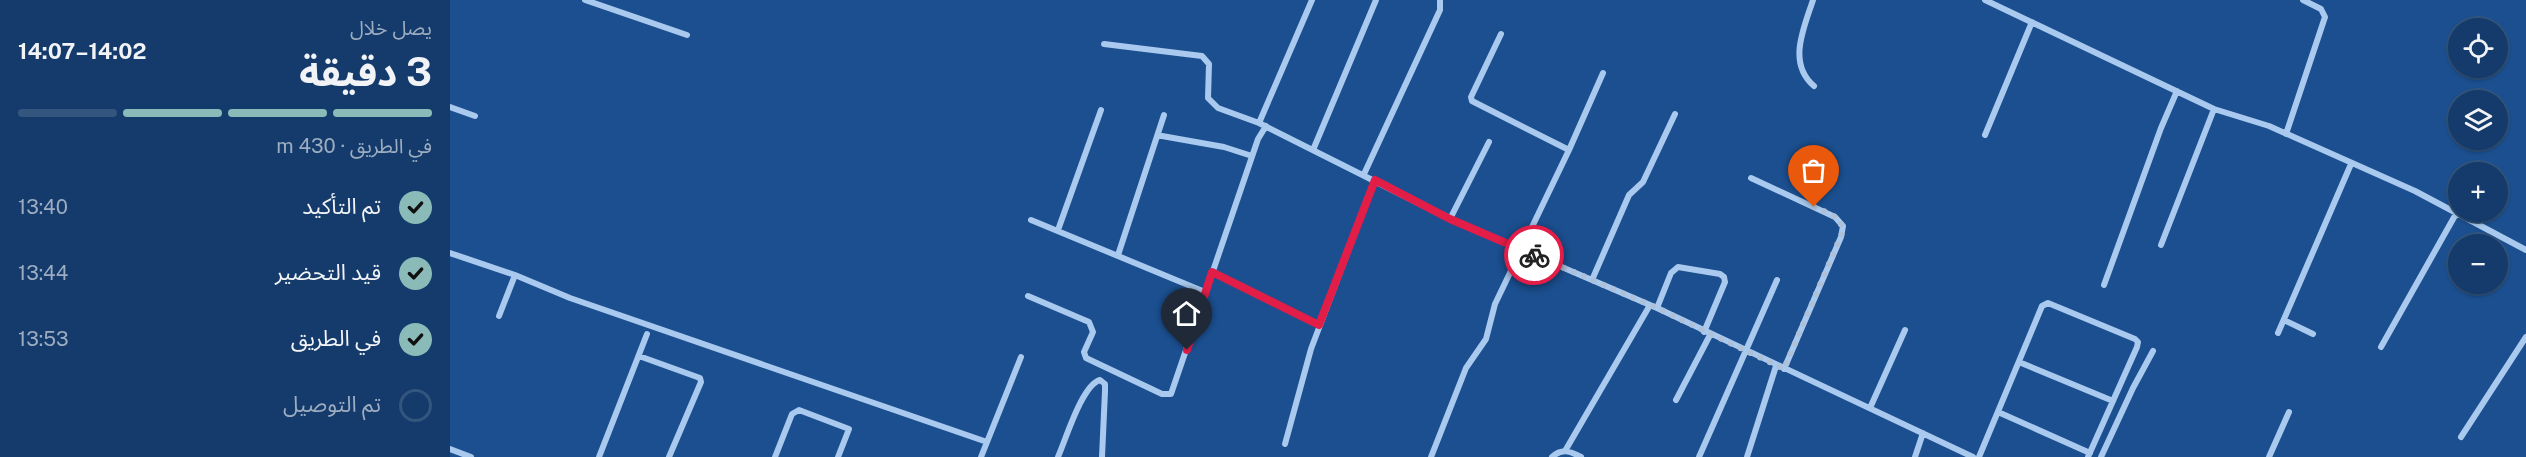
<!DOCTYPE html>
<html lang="ar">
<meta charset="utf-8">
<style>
body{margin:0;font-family:"Public Sans","Noto Sans Arabic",sans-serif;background:#1d4271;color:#f1f3f6;direction:rtl;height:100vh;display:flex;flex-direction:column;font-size:22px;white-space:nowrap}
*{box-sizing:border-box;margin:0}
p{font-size:20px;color:#9dadc1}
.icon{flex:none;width:33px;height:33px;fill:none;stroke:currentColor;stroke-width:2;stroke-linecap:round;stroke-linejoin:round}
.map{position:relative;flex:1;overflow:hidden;direction:ltr}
.side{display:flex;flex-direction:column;background:#143b6b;width:450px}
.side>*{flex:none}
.buttons{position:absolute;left:1998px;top:18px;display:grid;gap:12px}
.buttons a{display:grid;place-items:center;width:60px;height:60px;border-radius:50%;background:#143b6b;box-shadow:0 2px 4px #0004,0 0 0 2px #33557e;font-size:30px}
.pin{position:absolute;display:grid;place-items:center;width:51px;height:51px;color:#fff;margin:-62px -26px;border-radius:50% 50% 50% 0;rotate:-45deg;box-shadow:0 0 6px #0007}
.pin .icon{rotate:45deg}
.courier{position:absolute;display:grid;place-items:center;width:60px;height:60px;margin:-30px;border:4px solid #e11d48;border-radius:50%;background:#fff;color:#222;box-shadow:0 2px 8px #0007}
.overview em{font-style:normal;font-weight:700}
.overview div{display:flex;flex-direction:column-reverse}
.overview{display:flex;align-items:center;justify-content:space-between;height:102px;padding:0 18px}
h1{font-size:39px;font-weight:700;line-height:45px}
.bar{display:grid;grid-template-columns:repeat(4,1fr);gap:9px 6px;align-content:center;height:72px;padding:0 18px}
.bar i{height:8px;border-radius:4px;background:#33557e}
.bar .selected{background:#8bbbb9}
.bar p{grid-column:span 4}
ol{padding:0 18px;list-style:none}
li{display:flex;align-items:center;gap:18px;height:66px}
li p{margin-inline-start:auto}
li .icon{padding:6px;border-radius:50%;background:#8bbbb9;color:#111;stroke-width:4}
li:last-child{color:#9dadc1}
li i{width:33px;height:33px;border:3px solid #33557e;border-radius:50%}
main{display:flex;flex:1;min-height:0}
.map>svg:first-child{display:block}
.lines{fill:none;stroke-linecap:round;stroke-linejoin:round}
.minor{stroke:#a9c9ee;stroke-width:6}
.done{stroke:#afc1d8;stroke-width:6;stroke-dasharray:0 10.8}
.route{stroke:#e11d48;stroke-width:8}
</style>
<main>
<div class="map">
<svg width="2076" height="457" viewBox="0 0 2076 457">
<rect width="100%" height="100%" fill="#1b4f8f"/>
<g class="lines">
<!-- minor -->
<path class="minor" d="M 135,0 L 237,35
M 1363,0 C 1354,28 1337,63 1364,86
M 1535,0 L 1764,109 L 1819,126 L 1965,191 L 2076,250
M 1051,34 L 1021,97 L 1022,101 L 1119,150
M 654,44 L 752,56 L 759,64 L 758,98 L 768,108 L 809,123 L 1000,219 L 1207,308 L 1523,457
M 0,107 L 25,116
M 809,123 L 862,0
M 1836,134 L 1875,17 L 1871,9 L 1853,0
M 1535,135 L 1582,22
M 712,136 L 774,147 L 802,156
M 863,150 L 926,0
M 914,174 L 990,10 L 990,0
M 1301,178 L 1385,217 L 1393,226 L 1391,237 L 1334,369
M 1000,219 L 1039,142
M 581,220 L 755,292
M 608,230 L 651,110
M 1711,245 L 1764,109
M 0,253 L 65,275 L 120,298 L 537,442
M 668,255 L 714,115
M 762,272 L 869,325
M 1142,280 L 1179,195 L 1193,182 L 1225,114
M 1654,285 L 1711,128 L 1727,91
M 578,296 L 639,322 L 643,332 L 634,352 L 636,358 L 712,394 L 721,394 L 808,139 L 816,126
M 1207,308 L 1221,273 L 1228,267 L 1270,274 L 1274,277 L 1275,282 L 1254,332
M 49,316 L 65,275
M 1834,320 L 1863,334
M 1828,333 L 1901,164
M 1931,347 L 2007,212
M 189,356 L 250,378 L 251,382 L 219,457
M 1569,362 L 1663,401
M 1226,400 L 1260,335
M 1420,408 L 1455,330
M 1548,412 L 1640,453
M 2011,437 L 2076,337
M 835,444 L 861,349 L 925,180
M 0,449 L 21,457
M 1115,451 L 1200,305
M 149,457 L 197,334
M 325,457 L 342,414 L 349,410 L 399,429 L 388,457
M 531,457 L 571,357
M 608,457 C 616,439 632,385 650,380 L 655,384 L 655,391 L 652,457
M 981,457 L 1016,368 L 1036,339 L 1045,304 L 1119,150 L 1153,73
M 1102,457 C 1112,448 1120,451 1131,457
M 1249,457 L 1327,280
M 1297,457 L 1326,366
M 1465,457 L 1473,433
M 1529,457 L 1592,306 L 1598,303 L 1685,339 L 1688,342 L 1687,347 L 1638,457
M 1651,457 L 1683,388 L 1703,351
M 1819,457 L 1839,412"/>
</g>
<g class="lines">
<!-- done -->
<path class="done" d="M 1084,255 L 1207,308 L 1334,369 L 1393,231 C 1391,216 1377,213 1364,207"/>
<!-- route -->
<path class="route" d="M 737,350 L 762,272 L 869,325 L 925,180 L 1000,219 L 1084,255"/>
</g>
</svg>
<div class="buttons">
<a><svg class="icon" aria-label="locate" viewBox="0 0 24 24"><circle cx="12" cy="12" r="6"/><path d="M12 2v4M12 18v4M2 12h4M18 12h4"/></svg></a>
<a><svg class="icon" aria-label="layers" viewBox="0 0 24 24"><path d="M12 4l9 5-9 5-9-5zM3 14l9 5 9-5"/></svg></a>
<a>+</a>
<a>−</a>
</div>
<div class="pin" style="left:1364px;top:207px;background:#ea580c"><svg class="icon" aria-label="bag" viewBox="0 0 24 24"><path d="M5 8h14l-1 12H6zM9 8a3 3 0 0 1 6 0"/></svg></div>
<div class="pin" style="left:737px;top:350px;background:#1f2937"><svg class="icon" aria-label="home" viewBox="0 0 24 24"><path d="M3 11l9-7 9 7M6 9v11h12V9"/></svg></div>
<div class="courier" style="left:1084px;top:255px"><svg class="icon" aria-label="bike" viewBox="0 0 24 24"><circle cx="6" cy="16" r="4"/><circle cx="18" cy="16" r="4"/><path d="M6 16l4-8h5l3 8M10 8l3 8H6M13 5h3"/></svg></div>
</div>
<section class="side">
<div class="overview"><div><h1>3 دقيقة</h1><p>يصل خلال</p></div><em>14:02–14:07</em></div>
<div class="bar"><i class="selected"></i><i class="selected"></i><i class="selected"></i><i></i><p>في الطريق · 430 m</p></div>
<ol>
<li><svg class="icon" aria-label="check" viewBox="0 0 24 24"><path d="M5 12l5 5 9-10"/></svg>تم التأكيد<p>13:40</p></li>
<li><svg class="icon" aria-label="check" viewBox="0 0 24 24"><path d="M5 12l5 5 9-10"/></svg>قيد التحضير<p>13:44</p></li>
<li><svg class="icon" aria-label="check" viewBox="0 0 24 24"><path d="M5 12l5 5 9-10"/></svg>في الطريق<p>13:53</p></li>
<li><i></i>تم التوصيل</li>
</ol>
</section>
</main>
